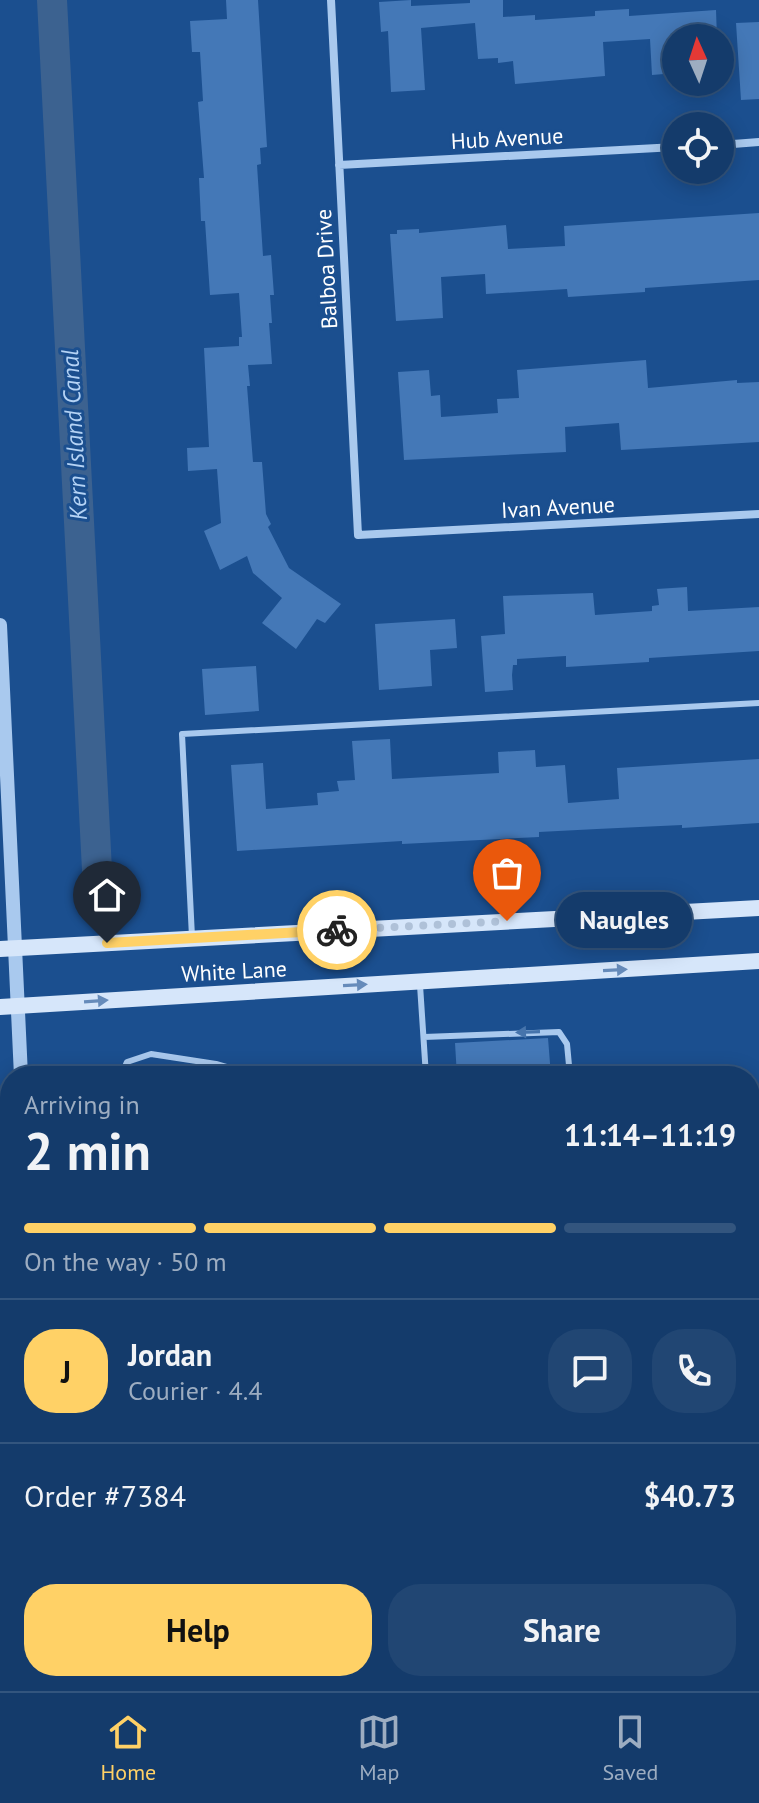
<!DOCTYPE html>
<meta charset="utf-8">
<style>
body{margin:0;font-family:"PT Sans",sans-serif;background:#214673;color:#f1f3f6;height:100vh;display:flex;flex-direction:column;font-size:30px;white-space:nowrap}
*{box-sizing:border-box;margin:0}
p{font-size:26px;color:#9dadc1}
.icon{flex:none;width:44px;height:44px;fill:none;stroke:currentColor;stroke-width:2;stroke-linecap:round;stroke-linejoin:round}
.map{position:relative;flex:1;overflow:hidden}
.details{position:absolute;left:0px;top:1066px;width:760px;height:626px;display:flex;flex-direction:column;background:#143b6b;border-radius:32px 32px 0 0;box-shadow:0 4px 20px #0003,0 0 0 2px #33557e}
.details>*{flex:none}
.needle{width:52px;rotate:357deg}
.fabs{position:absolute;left:662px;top:24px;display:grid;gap:16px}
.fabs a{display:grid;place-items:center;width:72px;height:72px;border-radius:50%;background:#143b6b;box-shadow:0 4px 20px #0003,0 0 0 2px #33557e;font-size:40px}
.pin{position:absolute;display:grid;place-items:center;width:68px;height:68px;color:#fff;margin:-82px -34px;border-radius:50% 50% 50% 0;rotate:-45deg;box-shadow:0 0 8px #0007}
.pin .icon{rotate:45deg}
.courier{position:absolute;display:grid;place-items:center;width:80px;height:80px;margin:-40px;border:6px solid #ffd166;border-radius:50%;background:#fff;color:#222;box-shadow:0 2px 10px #0007}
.bubble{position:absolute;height:56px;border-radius:28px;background:#143b6b;box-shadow:0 4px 20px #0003,0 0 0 2px #33557e;font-size:26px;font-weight:600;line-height:56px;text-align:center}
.summary em{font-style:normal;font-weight:600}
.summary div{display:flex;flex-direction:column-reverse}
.summary{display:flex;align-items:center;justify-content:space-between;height:136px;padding:0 24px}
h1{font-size:52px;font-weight:600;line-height:60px}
.bar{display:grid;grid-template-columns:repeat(4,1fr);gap:12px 8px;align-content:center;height:96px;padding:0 24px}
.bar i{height:10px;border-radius:6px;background:#33557e}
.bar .active{background:#ffd166}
.bar p{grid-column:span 4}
.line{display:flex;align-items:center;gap:20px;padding:0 24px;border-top:2px solid #33557e}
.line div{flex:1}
.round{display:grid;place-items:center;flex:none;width:84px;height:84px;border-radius:32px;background:#214673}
.button{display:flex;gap:16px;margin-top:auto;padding:16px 24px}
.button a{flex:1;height:92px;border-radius:32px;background:#ffd166;color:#111;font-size:32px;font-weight:600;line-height:92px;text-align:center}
.button a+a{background:#214673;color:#f1f3f6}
.tab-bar{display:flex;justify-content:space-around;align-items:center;height:112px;border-top:2px solid #33557e;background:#143b6b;font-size:22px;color:#9dadc1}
.tab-bar a{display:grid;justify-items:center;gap:4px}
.tab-bar .active{color:#ffd166}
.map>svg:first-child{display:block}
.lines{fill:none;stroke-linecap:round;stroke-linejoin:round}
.canal{stroke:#3c6290;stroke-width:30}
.building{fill:#4478b7}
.service{stroke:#a9c9ee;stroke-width:6}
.minor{stroke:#a9c9ee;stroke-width:8}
.tertiary{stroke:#a9c9ee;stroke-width:14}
.secondary{stroke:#d6e6fa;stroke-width:16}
.oneway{fill:#668bba}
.oneway2{fill:#4674ac}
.done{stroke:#afc1d8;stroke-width:8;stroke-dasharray:0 14.4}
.route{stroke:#ffd166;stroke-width:10}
.labels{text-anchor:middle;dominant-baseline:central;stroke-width:6;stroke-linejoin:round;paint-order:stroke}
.street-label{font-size:22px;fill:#fff;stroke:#1b4f8f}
.water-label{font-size:24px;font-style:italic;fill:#b5d3f5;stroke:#1b4f8f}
</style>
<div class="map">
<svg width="759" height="1691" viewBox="0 0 759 1691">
<rect width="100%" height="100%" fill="#1b4f8f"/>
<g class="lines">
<!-- canal -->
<path class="canal" d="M 52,0 L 97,870"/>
</g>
<!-- building -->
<path class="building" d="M 226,0 L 258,0 L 267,147 L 260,148 L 261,164 L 257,165 L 263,256 L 271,255 L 274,295 L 270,295 L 272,323 L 269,323 L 272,364 L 248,365 L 250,386 L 247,386 L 253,462 L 262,462 L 266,514 L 271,524 L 268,527 L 289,568 L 341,604 L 325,623 L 317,619 L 296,649 L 262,623 L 282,598 L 253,573 L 247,556 L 220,570 L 204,531 L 221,523 L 217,469 L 188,471 L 187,448 L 209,447 L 204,348 L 239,346 L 239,337 L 242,337 L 239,293 L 210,295 L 205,221 L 201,221 L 199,178 L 204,178 L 198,102 L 203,101 L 200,52 L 192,52 L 190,21 L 227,19 Z
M 411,0 L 411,6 L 470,3 L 470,0 L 503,0 L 503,17 L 535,15 L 535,20 L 595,16 L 595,11 L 629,9 L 629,16 L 716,10 L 717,38 L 676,38 L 676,73 L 652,75 L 650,39 L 603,42 L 605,76 L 515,84 L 513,61 L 498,63 L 498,58 L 478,59 L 475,23 L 421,28 L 425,90 L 391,92 L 388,31 L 381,32 L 379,2 Z
M 759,22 L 759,99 L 741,100 L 736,23 Z
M 759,213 L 759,280 L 645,288 L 645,292 L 568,297 L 567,289 L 486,294 L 485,274 L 441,277 L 443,318 L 396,321 L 390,234 L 397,234 L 397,230 L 419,229 L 419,233 L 506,225 L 508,249 L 565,246 L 564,226 Z
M 646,360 L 648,388 L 737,380 L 737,383 L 759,382 L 759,442 L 621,450 L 619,423 L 565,427 L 566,452 L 404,460 L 398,372 L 429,370 L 431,396 L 440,395 L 441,417 L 498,413 L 497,399 L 519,398 L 517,370 Z
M 687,587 L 688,611 L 759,607 L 759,651 L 649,658 L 649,662 L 566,667 L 566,656 L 517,659 L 517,665 L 513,665 L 512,675 L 513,690 L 485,692 L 481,636 L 505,634 L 503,596 L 593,593 L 595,615 L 652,611 L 652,606 L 659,605 L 657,589 Z
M 455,619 L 457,648 L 430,650 L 432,686 L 379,690 L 375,624 Z
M 256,666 L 259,711 L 205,715 L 202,669 Z
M 390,739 L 392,779 L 499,773 L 498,752 L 535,750 L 536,767 L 565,765 L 568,803 L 619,799 L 617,768 L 759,759 L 759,823 L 682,828 L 682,825 L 597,829 L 539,832 L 539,837 L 402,844 L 402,841 L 237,851 L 231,765 L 263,763 L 266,809 L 318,805 L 317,793 L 339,791 L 337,781 L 355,780 L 352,741 Z
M 548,1038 L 551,1076 L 457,1076 L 455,1043 Z"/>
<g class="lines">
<!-- service -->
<path class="service" d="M 192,937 L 182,734 L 759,703
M 420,985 L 426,1076
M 424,1037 L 559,1032 L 567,1044 L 570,1076
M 121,1076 L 127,1062 L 151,1054 L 216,1064 L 257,1076
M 750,1411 L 759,1410
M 138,1682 L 163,1688 L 167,1691
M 239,1691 L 245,1682"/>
<!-- minor -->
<path class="minor" d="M 331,0 L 358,535 L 759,514
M 720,145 L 759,142
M 339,165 L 676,147"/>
<!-- tertiary -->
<path class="tertiary" d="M 0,625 L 21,1076
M 0,1594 L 10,1604
M 27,1682 L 29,1691
M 48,1682 L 48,1691"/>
<!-- secondary -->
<path class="secondary" d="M 0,949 L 759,908
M 0,1007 L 759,961"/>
</g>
<!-- one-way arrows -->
<defs><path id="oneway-solid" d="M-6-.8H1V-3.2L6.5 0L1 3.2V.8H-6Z" transform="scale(2)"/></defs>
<g class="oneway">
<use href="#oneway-solid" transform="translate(615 970) rotate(-3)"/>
<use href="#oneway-solid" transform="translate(355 985) rotate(-3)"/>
<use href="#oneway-solid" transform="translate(96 1001) rotate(-4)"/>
</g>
<use class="oneway2" href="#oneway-solid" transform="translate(528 1032) rotate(178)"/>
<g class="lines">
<!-- done -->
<path class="done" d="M 337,930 L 507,921"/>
<!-- route -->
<path class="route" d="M 107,943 L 337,930"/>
</g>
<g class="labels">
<!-- street labels -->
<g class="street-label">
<text transform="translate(507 138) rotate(-3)">Hub Avenue</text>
<text transform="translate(326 269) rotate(-93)">Balboa Drive</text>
<text transform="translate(558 507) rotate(-3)">Ivan Avenue</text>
<text transform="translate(234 971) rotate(-3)">White Lane</text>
</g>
<!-- water labels -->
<g class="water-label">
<text transform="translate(74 435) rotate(-93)">Kern Island Canal</text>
</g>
</g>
</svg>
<div class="fabs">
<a><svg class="needle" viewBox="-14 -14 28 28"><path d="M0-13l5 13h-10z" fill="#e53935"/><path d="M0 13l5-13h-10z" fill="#9dadc1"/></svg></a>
<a><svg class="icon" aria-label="locate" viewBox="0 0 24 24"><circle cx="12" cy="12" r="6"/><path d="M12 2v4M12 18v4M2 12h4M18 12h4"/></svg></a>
</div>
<div class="pin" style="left:507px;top:921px;background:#ea580c"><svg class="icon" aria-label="bag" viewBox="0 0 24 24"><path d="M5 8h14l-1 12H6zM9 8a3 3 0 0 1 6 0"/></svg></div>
<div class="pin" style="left:107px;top:943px;background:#1f2937"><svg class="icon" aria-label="home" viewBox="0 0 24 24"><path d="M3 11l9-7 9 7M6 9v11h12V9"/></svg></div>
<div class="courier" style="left:337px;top:930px"><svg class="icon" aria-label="bike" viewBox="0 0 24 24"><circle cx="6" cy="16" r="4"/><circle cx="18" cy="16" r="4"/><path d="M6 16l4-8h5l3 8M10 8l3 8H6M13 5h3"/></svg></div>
<div class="bubble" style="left:556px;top:892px;width:136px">Naugles</div>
<section class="details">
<div class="summary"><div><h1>2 min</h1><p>Arriving in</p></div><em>11:14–11:19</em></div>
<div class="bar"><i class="active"></i><i class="active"></i><i class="active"></i><i></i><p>On the way · 50 m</p></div>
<div class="line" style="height:144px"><b class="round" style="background:#ffd166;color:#111">J</b><div><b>Jordan</b><p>Courier · 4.4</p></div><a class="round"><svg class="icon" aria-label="chat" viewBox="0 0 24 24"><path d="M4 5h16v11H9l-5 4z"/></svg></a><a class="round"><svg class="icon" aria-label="phone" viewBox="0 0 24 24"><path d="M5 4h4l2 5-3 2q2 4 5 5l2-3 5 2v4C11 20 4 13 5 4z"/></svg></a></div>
<div class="line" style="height:104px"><div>Order #7384</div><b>$40.73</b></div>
<div class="button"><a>Help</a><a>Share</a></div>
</section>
</div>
<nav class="tab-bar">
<a class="active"><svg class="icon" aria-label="home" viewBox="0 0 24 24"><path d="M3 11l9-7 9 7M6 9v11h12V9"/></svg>Home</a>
<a><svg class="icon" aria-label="map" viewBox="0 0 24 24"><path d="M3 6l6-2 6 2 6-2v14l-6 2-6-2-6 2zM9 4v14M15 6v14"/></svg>Map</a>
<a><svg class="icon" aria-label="saved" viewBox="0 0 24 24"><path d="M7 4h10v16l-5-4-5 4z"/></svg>Saved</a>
</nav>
